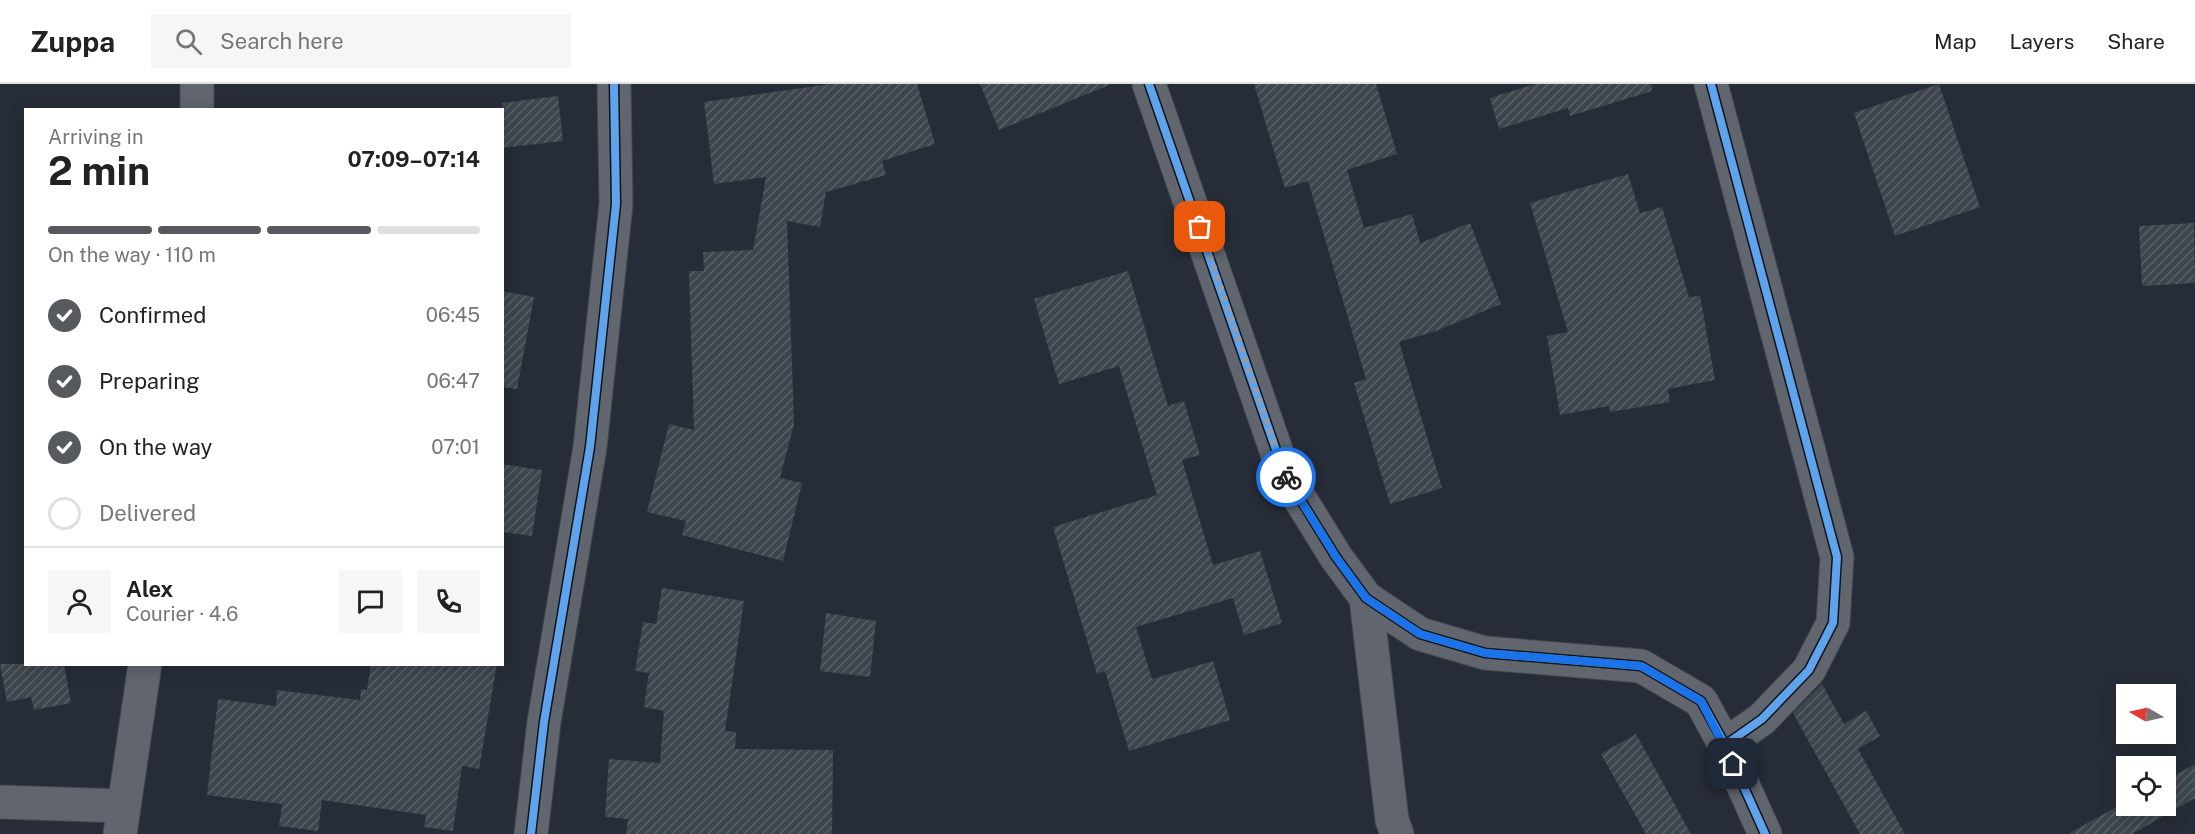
<!DOCTYPE html>
<meta charset="utf-8">
<style>
body{margin:0;font-family:"Public Sans",sans-serif;background:#f6f6f6;color:#222;height:100vh;display:flex;flex-direction:column;font-size:22px;white-space:nowrap}
*{box-sizing:border-box;margin:0}
p{font-size:20px;color:#767676}
.icon{flex:none;width:33px;height:33px;fill:none;stroke:currentColor;stroke-width:2;stroke-linecap:round;stroke-linejoin:round}
.map{position:relative;flex:1;overflow:hidden}
.sheet{position:absolute;left:24px;top:24px;width:480px;height:558px;display:flex;flex-direction:column;background:#fff;border-radius:0px;box-shadow:0 3px 15px #0003}
.sheet>*{flex:none}
.needle{width:39px;rotate:279deg}
.tools{position:absolute;left:2116px;top:600px;display:grid;gap:12px}
.tools a{display:grid;place-items:center;width:60px;height:60px;border-radius:0px;background:#fff;box-shadow:0 3px 15px #0003;font-size:30px}
.pin{position:absolute;display:grid;place-items:center;width:51px;height:51px;color:#fff;margin:-26px;border-radius:12px;box-shadow:0 3px 9px #0006}
.courier{position:absolute;display:grid;place-items:center;width:60px;height:60px;margin:-30px;border:4px solid #1a73e8;border-radius:50%;background:#fff;color:#222;box-shadow:0 2px 8px #0007}
.overview em{font-style:normal;font-weight:700}
.overview div{display:flex;flex-direction:column-reverse}
.overview{display:flex;align-items:center;justify-content:space-between;height:102px;padding:0 24px}
h1{font-size:39px;font-weight:700;line-height:45px}
.bar{display:grid;grid-template-columns:repeat(4,1fr);gap:9px 6px;align-content:center;height:72px;padding:0 24px}
.bar i{height:8px;border-radius:4px;background:#e0e0e0}
.bar .on{background:#56595e}
.bar p{grid-column:span 4}
.line{display:flex;align-items:center;gap:15px;padding:0 24px;border-top:2px solid #e0e0e0}
.line div{flex:1}
.round{display:grid;place-items:center;flex:none;width:63px;height:63px;border-radius:0px;background:#f6f6f6}
ol{padding:0 24px;list-style:none}
li{display:flex;align-items:center;gap:18px;height:66px}
li p{margin-inline-start:auto}
li .icon{padding:6px;border-radius:50%;background:#56595e;color:#fff;stroke-width:4}
li:last-child{color:#767676}
li i{width:33px;height:33px;border:3px solid #e0e0e0;border-radius:50%}
header{display:flex;align-items:center;gap:36px;box-sizing:border-box;height:84px;padding:0 30px;background:#fff;border-bottom:2px solid #e0e0e0}
header strong{font-size:28px}
nav{display:flex;gap:33px;margin-inline-start:auto;font-size:21px}
.search{width:420px;height:54px;background:#f6f6f6;display:flex;align-items:center;gap:15px;box-sizing:border-box;padding:0 21px;border-radius:0px;color:#767676;font-size:22px}
.map>svg:first-child{display:block}
.building{fill:url(#building-hatch)}
.lines{fill:none;stroke-linecap:round;stroke-linejoin:round}
.minor-casing{stroke:#434852;stroke-width:35}
.minor{stroke:#60656e;stroke-width:33}
.cycleway-casing{stroke:#0f151c;stroke-width:11}
.cycleway{stroke:#60a3ed;stroke-width:8}
.done{stroke:#959ca7;stroke-width:6;stroke-dasharray:0 10.8}
.route{stroke:#1a73e8;stroke-width:8}
</style>
<header>
<strong>Zuppa</strong>
<div class="search"><svg class="icon" aria-label="search" viewBox="0 0 24 24"><circle cx="10" cy="10" r="6"/><path d="M15 15l6 6"/></svg>Search here</div>
<nav><a>Map</a><a>Layers</a><a>Share</a></nav>
</header>
<div class="map">
<svg width="2195" height="750" viewBox="0 0 2195 750">
<defs>
<pattern id="building-hatch" width="6" height="6" patternUnits="userSpaceOnUse" patternTransform="scale(1.5)"><rect width="6" height="6" fill="#3e464d"/><path d="M-1 1l2-2M0 6l6-6M5 7l2-2" fill="none" stroke="#596066"/></pattern>
</defs>
<rect width="100%" height="100%" fill="#272d38"/>
<!-- building -->
<path class="building" d="M 830,0 L 917,0 L 935,60 L 882,77 L 886,91 L 826,108 L 820,143 L 787,137 L 794,340 L 780,394 L 802,399 L 783,477 L 682,451 L 686,437 L 647,428 L 669,340 L 694,346 L 689,187 L 704,187 L 703,168 L 753,166 L 766,93 L 714,100 L 704,18 Z
M 980,0 L 1109,0 L 1109,1 L 999,46 Z
M 1254,0 L 1376,0 L 1397,70 L 1347,86 L 1364,144 L 1412,130 L 1420,159 L 1470,139 L 1501,220 L 1436,247 L 1399,258 L 1442,404 L 1390,420 L 1354,299 L 1366,295 L 1308,97 L 1285,104 Z
M 1535,0 L 1651,0 L 1652,7 L 1570,32 L 1568,24 L 1499,45 L 1490,14 Z
M 1939,0 L 1980,123 L 1895,152 L 1854,29 Z
M 558,12 L 563,57 L 502,64 L 502,19 Z
M 1628,90 L 1640,129 L 1662,123 L 1689,213 L 1700,212 L 1715,296 L 1668,305 L 1670,318 L 1610,328 L 1609,322 L 1560,331 L 1547,252 L 1568,248 L 1530,119 Z
M 2194,139 L 2195,199 L 2142,202 L 2139,142 Z
M 1128,187 L 1168,322 L 1184,317 L 1200,371 L 1182,376 L 1213,481 L 1260,467 L 1282,539 L 1244,551 L 1233,514 L 1136,543 L 1152,595 L 1213,577 L 1230,636 L 1129,667 L 1105,587 L 1097,590 L 1053,443 L 1157,411 L 1119,282 L 1059,300 L 1034,215 Z
M 502,207 L 534,213 L 517,305 L 502,303 Z
M 502,380 L 542,386 L 532,452 L 502,448 Z
M 662,504 L 744,517 L 725,647 L 736,648 L 735,665 L 833,666 L 832,750 L 626,750 L 628,735 L 605,733 L 609,675 L 660,679 L 664,627 L 644,623 L 649,589 L 635,587 L 643,538 L 656,540 Z
M 826,529 L 876,537 L 870,593 L 820,587 Z
M 0,580 L 64,580 L 71,619 L 34,626 L 31,613 L 7,618 Z
M 371,580 L 497,580 L 479,685 L 462,682 L 453,747 L 424,743 L 426,731 L 322,716 L 318,747 L 279,742 L 282,720 L 207,711 L 218,615 L 276,622 L 277,606 L 360,616 L 361,605 L 367,606 Z
M 1822,600 L 1844,640 L 1866,627 L 1880,652 L 1858,665 L 1905,750 L 1860,750 L 1793,629 Z
M 1636,650 L 1691,750 L 1646,750 L 1601,670 Z
M 2195,680 L 2195,714 L 2132,750 L 2068,750 L 2127,717 L 2127,722 L 2166,722 L 2166,696 Z"/>
<g class="lines">
<defs>
<path id="minor" d="M 1149,0 L 1284,389 L 1336,473 L 1366,514 L 1420,550 L 1485,569 L 1641,582 L 1701,617 L 1725,661 L 1765,750
M 1711,0 L 1837,473 L 1833,539 L 1809,586 L 1762,635 L 1725,661
M 197,26 L 197,0
M 1366,514 L 1392,736 L 1397,750
M 0,718 L 124,722
M 120,750 L 145,580
M 531,750 L 544,638 L 590,363 L 616,120 L 614,0"/>
</defs>
<!-- minor casing -->
<use href="#minor" class="minor-casing"/>
<!-- minor -->
<use href="#minor" class="minor"/>
<defs>
<path id="cycleway" d="M 1149,0 L 1284,389 L 1336,473 L 1366,514 L 1420,550 L 1485,569 L 1641,582 L 1701,617 L 1725,661 L 1765,750
M 1711,0 L 1837,473 L 1833,539 L 1809,586 L 1762,635 L 1725,661
M 531,750 L 544,638 L 590,363 L 616,120 L 614,0"/>
</defs>
<!-- cycleway casing -->
<use href="#cycleway" class="cycleway-casing"/>
<!-- cycleway -->
<use href="#cycleway" class="cycleway"/>
</g>
<g class="lines">
<!-- done -->
<path class="done" d="M 1200,143 L 1286,393"/>
<!-- route -->
<path class="route" d="M 1286,393 L 1336,473 L 1366,514 L 1420,550 L 1485,569 L 1641,582 L 1701,617 L 1733,680"/>
</g>
</svg>
<div class="tools">
<a><svg class="needle" viewBox="-14 -14 28 28"><path d="M0-13l5 13h-10z" fill="#e53935"/><path d="M0 13l5-13h-10z" fill="#767676"/></svg></a>
<a><svg class="icon" aria-label="locate" viewBox="0 0 24 24"><circle cx="12" cy="12" r="6"/><path d="M12 2v4M12 18v4M2 12h4M18 12h4"/></svg></a>
</div>
<div class="pin" style="left:1200px;top:143px;background:#ea580c"><svg class="icon" aria-label="bag" viewBox="0 0 24 24"><path d="M5 8h14l-1 12H6zM9 8a3 3 0 0 1 6 0"/></svg></div>
<div class="pin" style="left:1733px;top:680px;background:#1f2937"><svg class="icon" aria-label="home" viewBox="0 0 24 24"><path d="M3 11l9-7 9 7M6 9v11h12V9"/></svg></div>
<div class="courier" style="left:1286px;top:393px"><svg class="icon" aria-label="bike" viewBox="0 0 24 24"><circle cx="6" cy="16" r="4"/><circle cx="18" cy="16" r="4"/><path d="M6 16l4-8h5l3 8M10 8l3 8H6M13 5h3"/></svg></div>
<section class="sheet">
<div class="overview"><div><h1>2 min</h1><p>Arriving in</p></div><em>07:09–07:14</em></div>
<div class="bar"><i class="on"></i><i class="on"></i><i class="on"></i><i></i><p>On the way · 110 m</p></div>
<ol>
<li><svg class="icon" aria-label="check" viewBox="0 0 24 24"><path d="M5 12l5 5 9-10"/></svg>Confirmed<p>06:45</p></li>
<li><svg class="icon" aria-label="check" viewBox="0 0 24 24"><path d="M5 12l5 5 9-10"/></svg>Preparing<p>06:47</p></li>
<li><svg class="icon" aria-label="check" viewBox="0 0 24 24"><path d="M5 12l5 5 9-10"/></svg>On the way<p>07:01</p></li>
<li><i></i>Delivered</li>
</ol>
<div class="line" style="height:108px"><a class="round"><svg class="icon" aria-label="person" viewBox="0 0 24 24"><circle cx="12" cy="8" r="4"/><path d="M4 21q1-7 8-7t8 7"/></svg></a><div><b>Alex</b><p>Courier · 4.6</p></div><a class="round"><svg class="icon" aria-label="chat" viewBox="0 0 24 24"><path d="M4 5h16v11H9l-5 4z"/></svg></a><a class="round"><svg class="icon" aria-label="phone" viewBox="0 0 24 24"><path d="M5 4h4l2 5-3 2q2 4 5 5l2-3 5 2v4C11 20 4 13 5 4z"/></svg></a></div>
</section>
</div>
